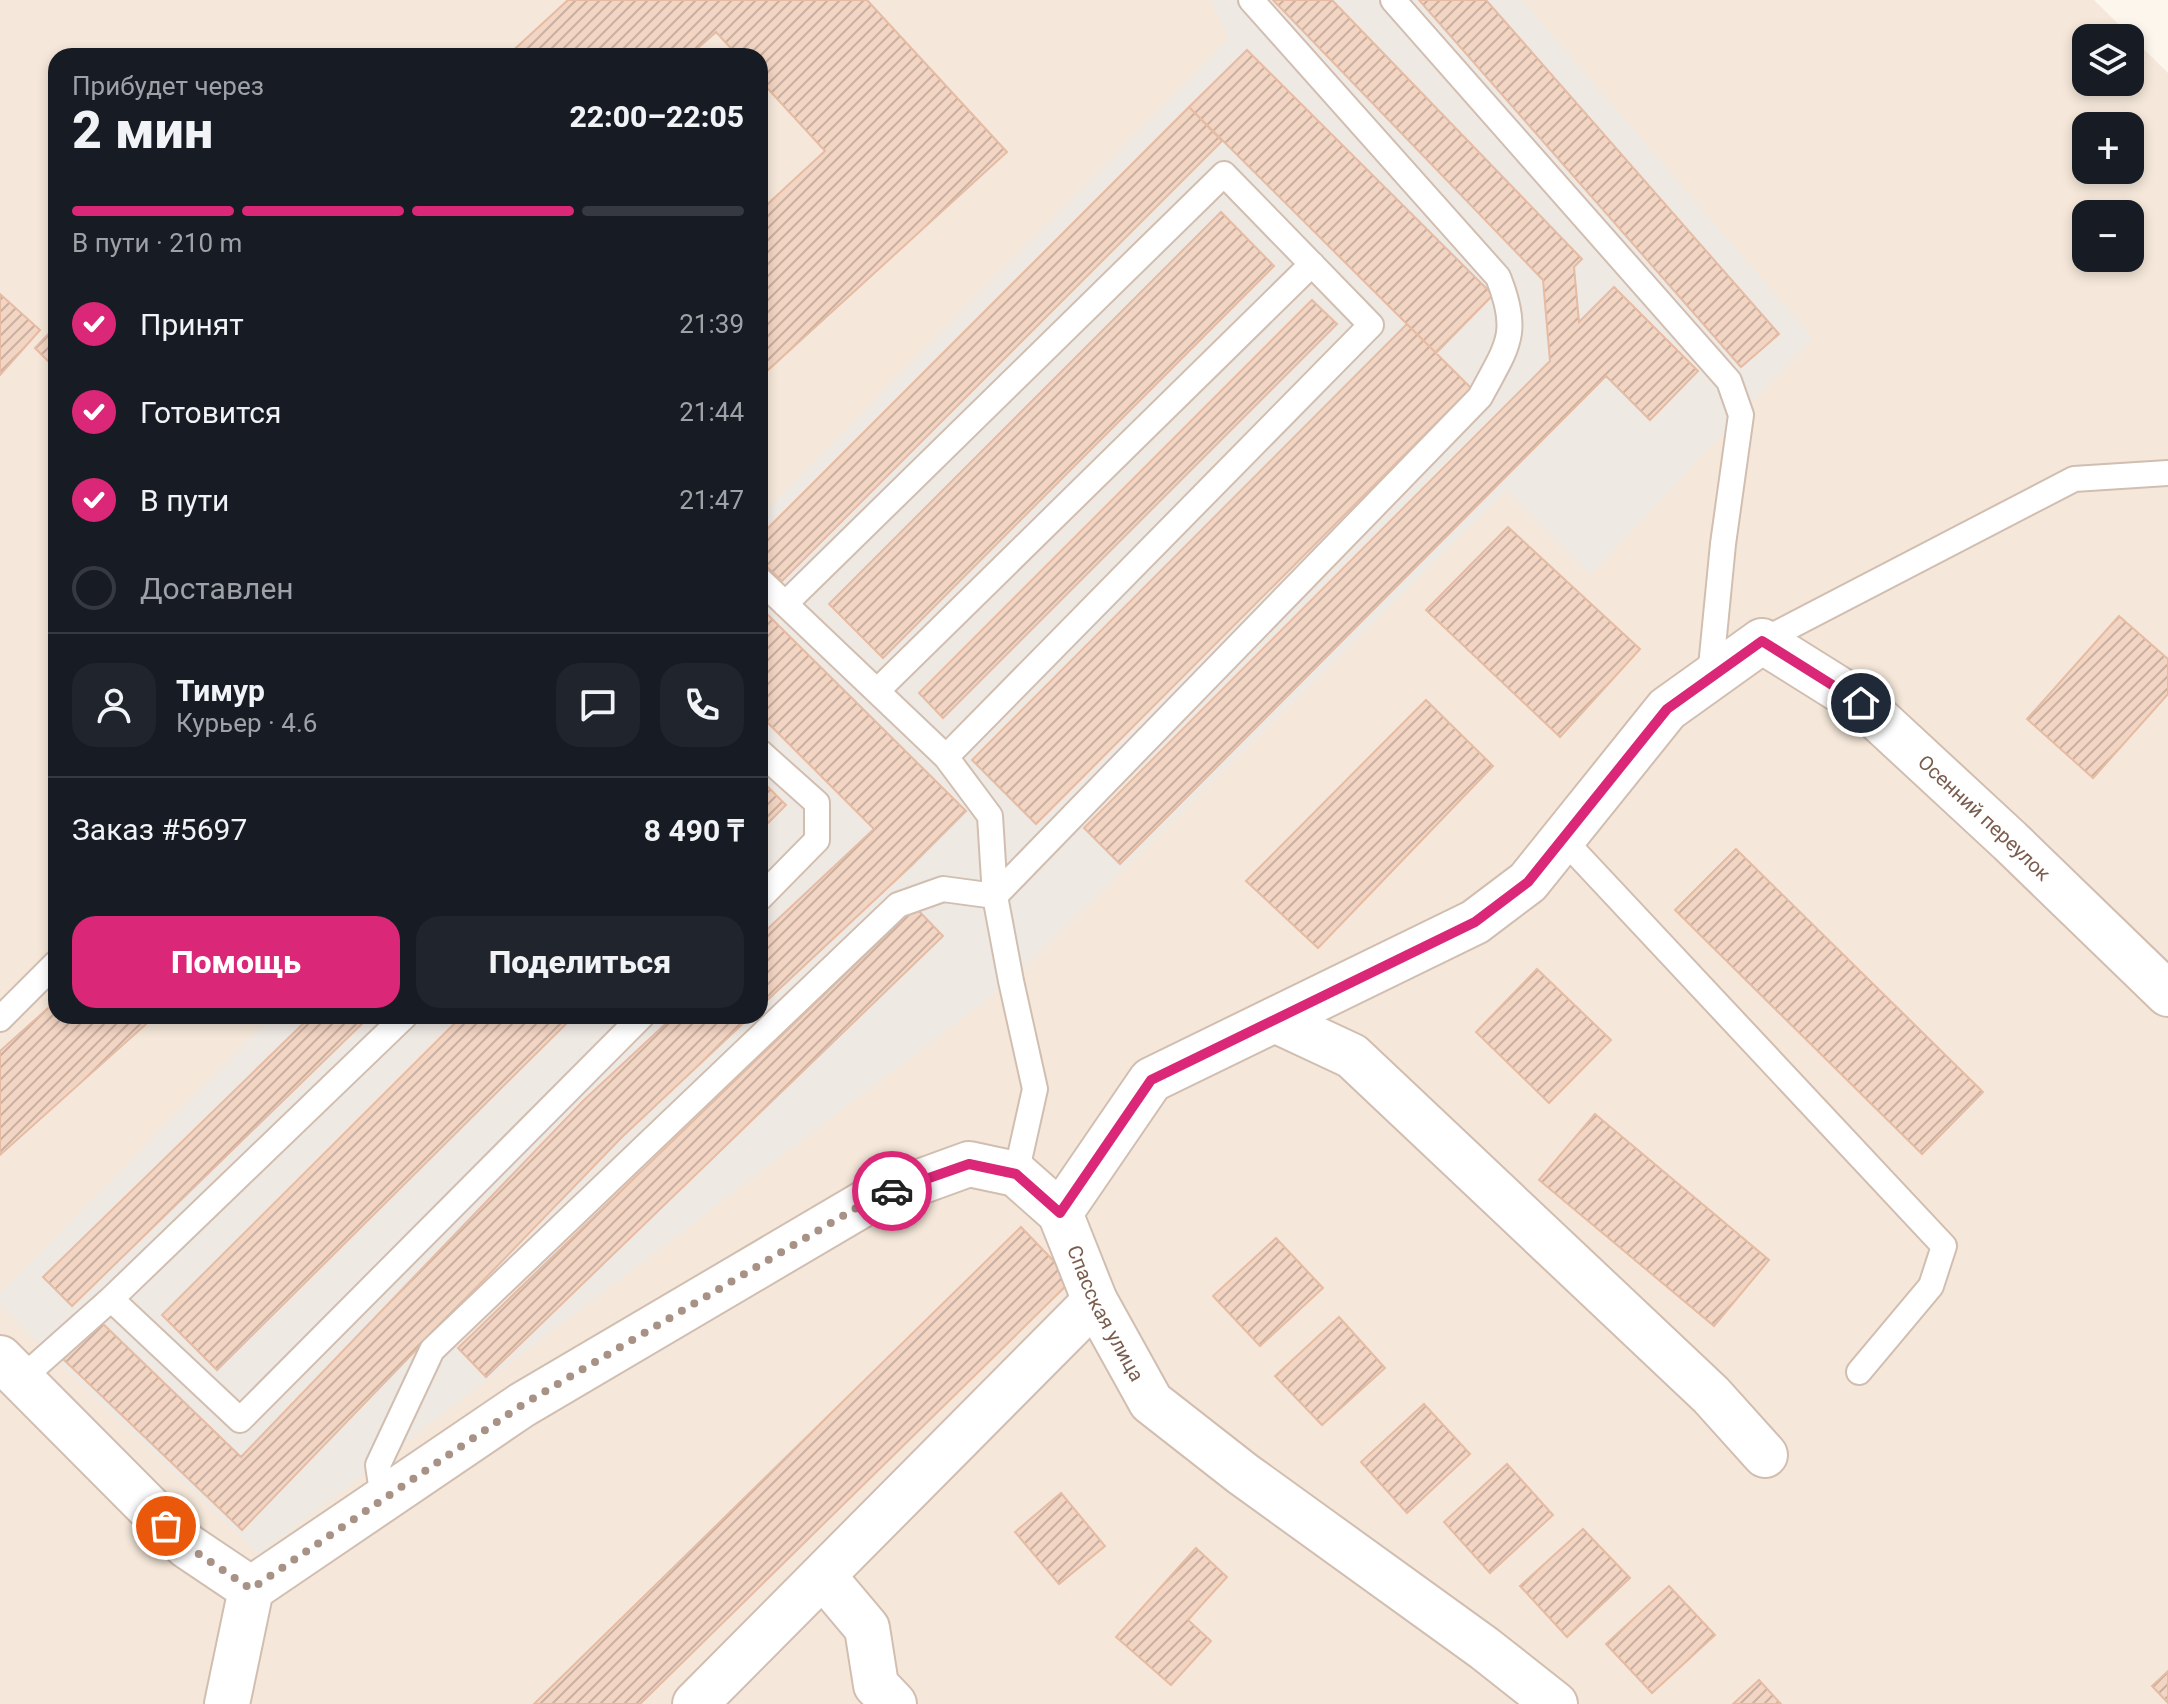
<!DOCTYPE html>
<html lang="ru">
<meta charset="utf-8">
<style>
body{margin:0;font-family:Roboto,sans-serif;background:#20242c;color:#f1f3f6;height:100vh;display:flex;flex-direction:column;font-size:30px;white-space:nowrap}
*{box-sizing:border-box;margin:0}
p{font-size:26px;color:#9ea1a6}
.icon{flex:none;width:44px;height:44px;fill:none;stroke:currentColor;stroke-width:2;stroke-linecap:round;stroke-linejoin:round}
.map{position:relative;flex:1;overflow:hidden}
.panel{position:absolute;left:48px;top:48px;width:720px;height:976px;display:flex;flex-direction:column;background:#171b24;border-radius:24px;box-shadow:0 4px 12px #0003}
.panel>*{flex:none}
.controls{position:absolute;left:2072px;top:24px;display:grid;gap:16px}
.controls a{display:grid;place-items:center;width:72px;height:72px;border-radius:16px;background:#171b24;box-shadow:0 4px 12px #0003;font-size:40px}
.pin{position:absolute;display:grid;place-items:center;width:68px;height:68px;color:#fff;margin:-34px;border:4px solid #fff;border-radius:50%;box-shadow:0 2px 8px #0007}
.courier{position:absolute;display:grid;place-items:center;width:80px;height:80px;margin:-40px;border:6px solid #db2777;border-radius:50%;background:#fff;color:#222;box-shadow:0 2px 10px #0007}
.head em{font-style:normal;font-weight:800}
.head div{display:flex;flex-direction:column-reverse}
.head{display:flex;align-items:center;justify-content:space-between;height:136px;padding:0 24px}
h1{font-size:52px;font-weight:800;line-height:60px}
.bar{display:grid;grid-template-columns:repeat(4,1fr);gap:12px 8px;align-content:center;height:96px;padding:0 24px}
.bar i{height:10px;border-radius:6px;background:#363941}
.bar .on{background:#db2777}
.bar p{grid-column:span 4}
.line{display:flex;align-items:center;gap:20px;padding:0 24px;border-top:2px solid #363941}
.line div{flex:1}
.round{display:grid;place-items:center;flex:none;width:84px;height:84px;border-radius:24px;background:#20242c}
ol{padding:0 24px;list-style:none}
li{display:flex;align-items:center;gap:24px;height:88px}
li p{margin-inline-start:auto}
li .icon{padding:8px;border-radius:50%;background:#db2777;color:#fff;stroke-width:4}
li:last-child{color:#9ea1a6}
li i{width:44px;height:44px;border:4px solid #363941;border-radius:50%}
.primary-button{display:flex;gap:16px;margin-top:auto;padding:16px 24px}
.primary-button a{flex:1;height:92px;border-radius:24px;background:#db2777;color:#fff;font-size:32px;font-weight:800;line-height:92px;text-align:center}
.primary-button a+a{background:#20242c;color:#f1f3f6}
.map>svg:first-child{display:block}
.residential{fill:#f5e8da;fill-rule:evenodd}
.industrial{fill:#efe9e4}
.building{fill:url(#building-hatch);stroke:#e6bba3;stroke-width:2}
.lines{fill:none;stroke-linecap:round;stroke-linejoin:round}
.service-casing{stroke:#d1beb0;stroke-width:28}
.minor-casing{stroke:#d1beb0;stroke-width:48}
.tertiary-casing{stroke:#d1beb0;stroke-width:48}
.service{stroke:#fff;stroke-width:24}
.minor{stroke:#fff;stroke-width:44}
.tertiary{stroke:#fff;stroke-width:44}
.done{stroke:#a89285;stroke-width:8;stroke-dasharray:0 14.4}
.route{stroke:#db2777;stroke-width:10}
.labels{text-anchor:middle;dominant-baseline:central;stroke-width:6;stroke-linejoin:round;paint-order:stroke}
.street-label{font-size:20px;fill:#7a5c4d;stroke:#fffaf3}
</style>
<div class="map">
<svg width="2168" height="1704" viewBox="0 0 2168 1704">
<defs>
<pattern id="building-hatch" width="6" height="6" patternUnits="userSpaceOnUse" patternTransform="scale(2)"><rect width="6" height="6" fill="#f3d5c3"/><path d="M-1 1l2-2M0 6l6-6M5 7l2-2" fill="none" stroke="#cab0a1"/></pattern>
</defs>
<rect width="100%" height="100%" fill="#fdf6ec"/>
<!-- residential -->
<path class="residential" d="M 0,0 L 2094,0 L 2168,73 L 2168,1704 L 0,1704 ZM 2086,38 L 2130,38 L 2130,82 L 2086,82 ZM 56,56 L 760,56 L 760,1016 L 56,1016 ZM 2086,126 L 2130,126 L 2130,170 L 2086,170 ZM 2086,214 L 2130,214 L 2130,258 L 2086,258 Z"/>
<!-- industrial -->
<path class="industrial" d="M 1212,0 L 1522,0 L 1813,338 L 1590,575 L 1506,491 L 1011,981 L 259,1554 L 0,1306 L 0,1294 L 272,1016 L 760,1016 L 760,517 L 1228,39 Z"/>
<!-- building -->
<path class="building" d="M 568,0 L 867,0 L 1007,152 L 768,370 L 760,361 L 760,211 L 825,151 L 760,80 L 760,56 L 738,56 L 716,32 L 689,56 L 507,56 Z
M 1273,0 L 1332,0 L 1582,259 L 1574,267 L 1579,322 L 1614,287 L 1698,371 L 1650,420 L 1606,376 L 1120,864 L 1084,828 L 1550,361 L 1543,280 Z
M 1419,0 L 1486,0 L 1779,334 L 1741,367 Z
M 1247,50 L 1493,295 L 1436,353 L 1189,107 Z
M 1189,107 L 1222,141 L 782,581 L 760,560 L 760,536 Z
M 1221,212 L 1274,266 L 883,658 L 829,604 Z
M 0,294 L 40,330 L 0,375 Z
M 1312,300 L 1337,324 L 943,718 L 919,693 Z
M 1407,324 L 1471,388 L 1036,824 L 972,760 Z
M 56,326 L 56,369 L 35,348 Z
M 1508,527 L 1640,649 L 1560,737 L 1426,610 Z
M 765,612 L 966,811 L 912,865 L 760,1007 L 760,936 L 874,829 L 760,715 L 760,617 Z
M 2119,616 L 2168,659 L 2168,694 L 2093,778 L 2027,719 Z
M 1426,700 L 1493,766 L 1318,948 L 1246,881 Z
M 760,779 L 786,805 L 760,831 Z
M 1736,849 L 1983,1092 L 1922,1154 L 1675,910 Z
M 915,907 L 943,936 L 486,1377 L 458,1348 Z
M 1537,969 L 1611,1040 L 1549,1103 L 1476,1032 Z
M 56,1001 L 56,1016 L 155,1016 L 0,1155 L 0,1051 Z
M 311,1016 L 370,1016 L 72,1306 L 43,1277 Z
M 462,1016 L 574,1016 L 217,1370 L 162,1315 Z
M 674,1016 L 751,1016 L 622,1137 L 242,1530 L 63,1359 L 100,1321 L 241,1457 L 584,1100 Z
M 1595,1114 L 1769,1260 L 1714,1326 L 1539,1180 Z
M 1021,1227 L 1072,1280 L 640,1704 L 534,1704 Z
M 1276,1238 L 1323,1288 L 1260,1346 L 1213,1296 Z
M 1339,1317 L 1385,1368 L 1322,1425 L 1275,1376 Z
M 1424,1404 L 1470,1454 L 1407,1513 L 1361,1462 Z
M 1507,1464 L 1553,1515 L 1490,1573 L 1444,1522 Z
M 1061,1493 L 1105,1546 L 1059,1584 L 1015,1532 Z
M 1583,1529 L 1630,1578 L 1567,1637 L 1520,1586 Z
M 1196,1548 L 1227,1577 L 1188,1620 L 1211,1641 L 1171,1685 L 1116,1637 Z
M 1669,1586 L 1715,1635 L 1652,1693 L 1606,1644 Z
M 2168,1671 L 2168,1703 L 2152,1686 Z
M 1759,1680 L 1781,1704 L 1733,1704 Z"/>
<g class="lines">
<defs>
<path id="service" d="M 1393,0 L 1729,381 L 1741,415 L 1723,544 L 1710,677
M 760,580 L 946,757 L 990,816 L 995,896 L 1011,981 L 1035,1089 L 1016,1174
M 785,604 L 1224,174 L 1371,325 L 946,757
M 1762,641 L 2074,479 L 2168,473
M 877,691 L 1312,264
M 760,752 L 817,803 L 817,840 L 760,898
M 1562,838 L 1944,1246 L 1931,1286 L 1859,1372
M 0,1019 L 56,963
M 111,1299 L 240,1420 L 642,1016
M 20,1380 L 111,1299 L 405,1016
M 383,1499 L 378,1465 L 432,1350 L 898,905 L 943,889 L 995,896 L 1480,397 C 1507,346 1521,334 1498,277 L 1251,0"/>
<g id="minor">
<path d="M 1275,1020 L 1352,1056 L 1711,1395 L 1765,1455"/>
<path id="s1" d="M 1060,1213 L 1151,1080 L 1475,922 L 1528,882 L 1667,709 L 1762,641 L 1861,703 L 2010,841 L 2168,994"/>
<path d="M 824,1577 L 867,1628 L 876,1685 L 894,1704"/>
<path d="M 227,1704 L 251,1589"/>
<path d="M 695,1704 L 1095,1301"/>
</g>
<g id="tertiary">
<path id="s2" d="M 0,1358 L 187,1546 L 251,1589 L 522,1405 L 870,1200 L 969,1164 L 1016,1174 L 1060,1213 L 1095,1301 L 1151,1402 L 1243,1474 L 1484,1648 L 1555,1704"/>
</g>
</defs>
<!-- service casing -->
<use href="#service" class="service-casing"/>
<!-- minor casing -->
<use href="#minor" class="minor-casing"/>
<!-- tertiary casing -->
<use href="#tertiary" class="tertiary-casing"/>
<!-- service -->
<use href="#service" class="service"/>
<!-- minor -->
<use href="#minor" class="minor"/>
<!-- tertiary -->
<use href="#tertiary" class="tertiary"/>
</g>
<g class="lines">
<!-- done -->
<path class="done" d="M 166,1526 L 187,1546 L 251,1589 L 522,1405 L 870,1200 L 892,1191"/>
<!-- route -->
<path class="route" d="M 892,1191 L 969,1164 L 1016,1174 L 1060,1213 L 1151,1080 L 1475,922 L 1528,882 L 1667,709 L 1762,641 L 1861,703"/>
</g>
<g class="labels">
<!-- street labels -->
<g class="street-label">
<text stroke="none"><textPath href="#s1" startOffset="1212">Осенний переулок</textPath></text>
<text stroke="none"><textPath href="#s2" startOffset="1396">Спасская улица</textPath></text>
</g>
</g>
</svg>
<div class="controls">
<a><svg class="icon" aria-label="layers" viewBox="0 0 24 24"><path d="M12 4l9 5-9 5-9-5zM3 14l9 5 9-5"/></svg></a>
<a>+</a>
<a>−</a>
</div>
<div class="pin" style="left:166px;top:1526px;background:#ea580c"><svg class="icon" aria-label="bag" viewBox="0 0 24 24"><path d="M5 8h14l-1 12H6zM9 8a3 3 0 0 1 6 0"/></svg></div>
<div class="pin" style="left:1861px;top:703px;background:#1f2937"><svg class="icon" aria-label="home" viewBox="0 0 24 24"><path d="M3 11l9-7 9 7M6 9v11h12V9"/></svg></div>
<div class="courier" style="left:892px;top:1191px"><svg class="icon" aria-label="car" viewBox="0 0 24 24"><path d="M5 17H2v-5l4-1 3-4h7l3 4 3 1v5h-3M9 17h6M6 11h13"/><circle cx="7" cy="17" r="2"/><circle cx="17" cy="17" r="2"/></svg></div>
<section class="panel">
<div class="head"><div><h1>2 мин</h1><p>Прибудет через</p></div><em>22:00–22:05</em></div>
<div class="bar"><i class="on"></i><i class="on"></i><i class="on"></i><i></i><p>В пути · 210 m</p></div>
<ol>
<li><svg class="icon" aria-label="check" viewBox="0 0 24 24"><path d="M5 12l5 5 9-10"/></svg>Принят<p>21:39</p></li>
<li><svg class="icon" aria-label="check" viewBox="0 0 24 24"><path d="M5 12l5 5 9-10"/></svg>Готовится<p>21:44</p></li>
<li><svg class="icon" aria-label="check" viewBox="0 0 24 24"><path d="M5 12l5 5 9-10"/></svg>В пути<p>21:47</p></li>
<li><i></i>Доставлен</li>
</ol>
<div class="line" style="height:144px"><a class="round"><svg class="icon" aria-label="person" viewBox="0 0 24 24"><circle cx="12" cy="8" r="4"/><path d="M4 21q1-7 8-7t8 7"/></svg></a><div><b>Тимур</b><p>Курьер · 4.6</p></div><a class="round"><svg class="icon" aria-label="chat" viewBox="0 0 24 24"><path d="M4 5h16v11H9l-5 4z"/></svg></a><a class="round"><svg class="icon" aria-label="phone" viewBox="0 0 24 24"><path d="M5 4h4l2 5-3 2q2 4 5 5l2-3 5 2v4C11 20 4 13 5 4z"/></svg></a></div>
<div class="line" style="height:104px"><div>Заказ #5697</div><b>8 490 ₸</b></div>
<div class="primary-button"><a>Помощь</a><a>Поделиться</a></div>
</section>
</div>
